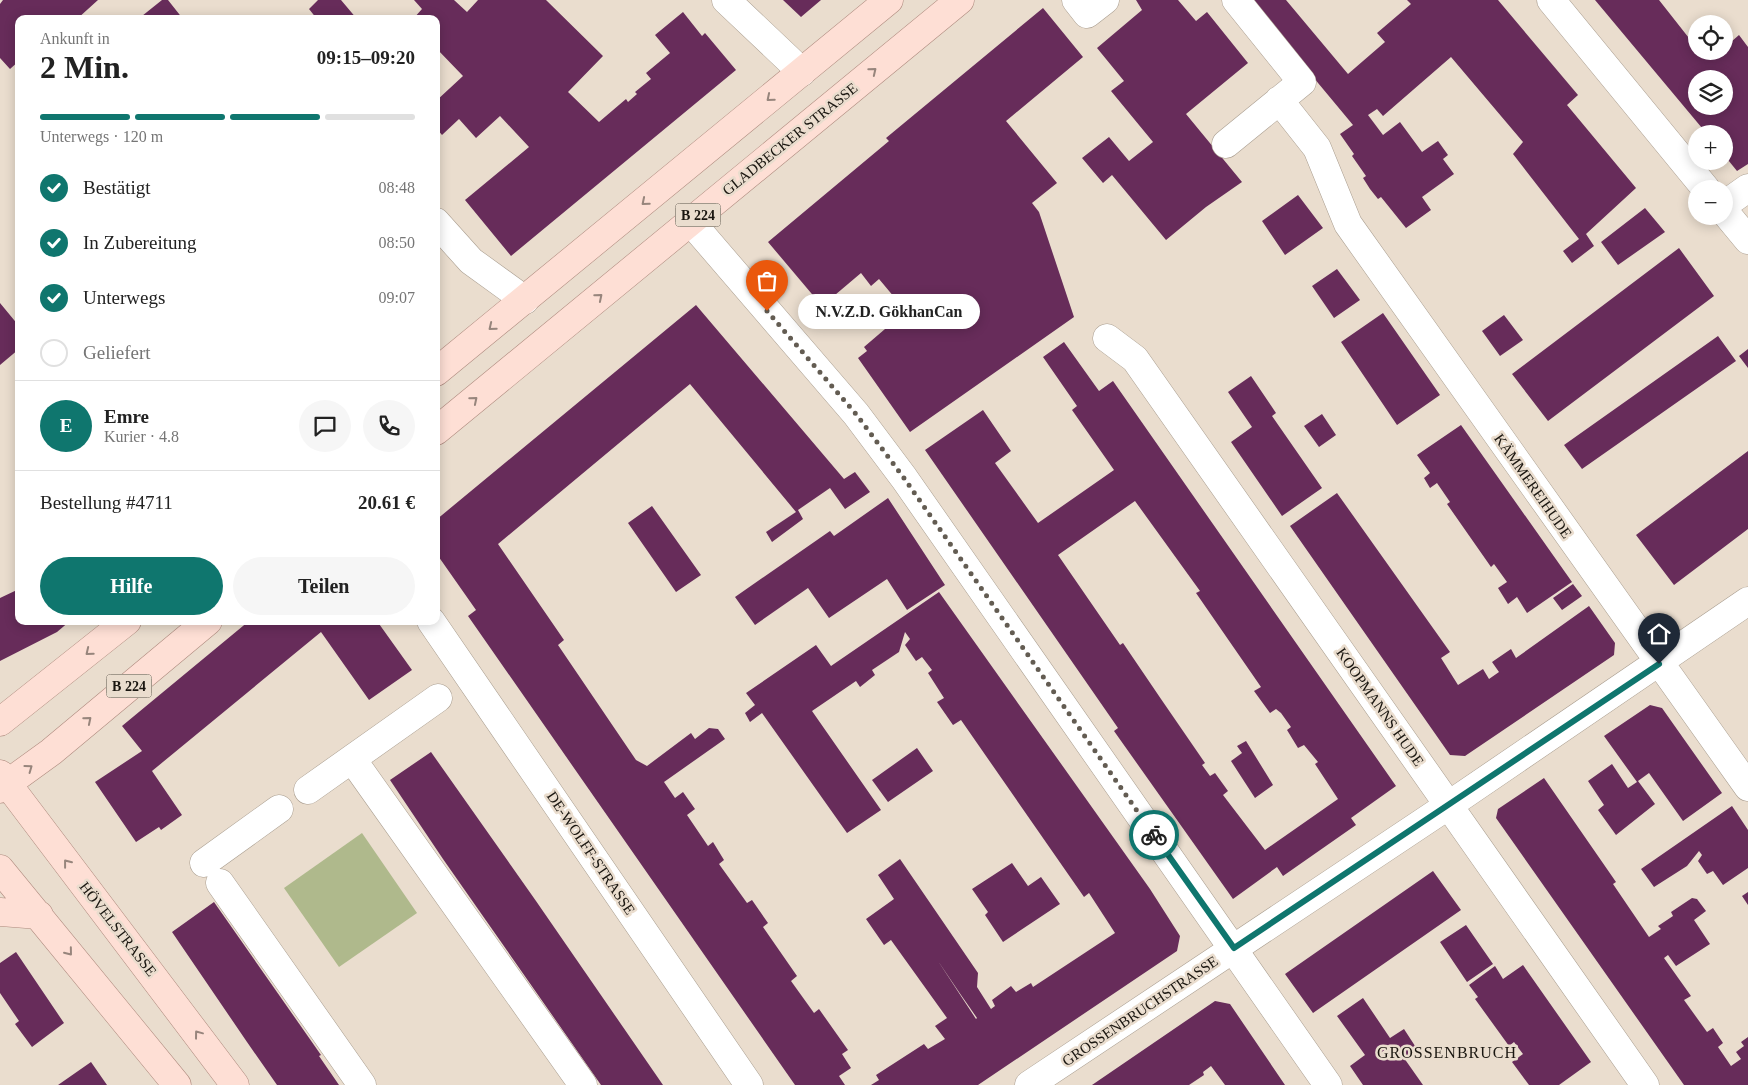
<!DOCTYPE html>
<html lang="de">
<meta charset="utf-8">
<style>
body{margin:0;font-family:"Times New Roman",serif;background:#f6f6f6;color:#222;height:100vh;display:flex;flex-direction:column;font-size:19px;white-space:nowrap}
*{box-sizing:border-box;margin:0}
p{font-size:16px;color:#767676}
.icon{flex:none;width:28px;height:28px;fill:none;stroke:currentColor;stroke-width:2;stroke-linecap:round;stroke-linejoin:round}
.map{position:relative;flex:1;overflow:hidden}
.drawer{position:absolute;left:15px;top:15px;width:425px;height:610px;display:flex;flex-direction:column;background:#fff;border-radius:10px;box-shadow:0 2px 12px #0003}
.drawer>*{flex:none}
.fabs{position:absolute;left:1688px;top:15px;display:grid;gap:10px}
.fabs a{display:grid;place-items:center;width:45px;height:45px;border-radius:50%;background:#fff;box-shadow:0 2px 12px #0003;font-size:25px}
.pin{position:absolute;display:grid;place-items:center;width:42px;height:42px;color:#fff;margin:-51px -21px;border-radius:50% 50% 50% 0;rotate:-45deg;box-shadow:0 0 5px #0007}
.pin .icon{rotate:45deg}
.courier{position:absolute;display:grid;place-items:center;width:50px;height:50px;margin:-25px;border:4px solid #0f766e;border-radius:50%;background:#fff;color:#222;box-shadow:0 1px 6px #0007}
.bubble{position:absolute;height:35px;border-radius:18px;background:#fff;box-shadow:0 2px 12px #0003;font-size:16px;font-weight:800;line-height:35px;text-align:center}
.headline em{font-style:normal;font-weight:800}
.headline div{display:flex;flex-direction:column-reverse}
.headline{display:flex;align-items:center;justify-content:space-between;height:85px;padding:0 25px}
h1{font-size:32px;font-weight:800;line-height:38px}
.bar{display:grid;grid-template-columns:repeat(4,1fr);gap:8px 5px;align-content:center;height:60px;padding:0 25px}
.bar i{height:6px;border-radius:4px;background:#e0e0e0}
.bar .current{background:#0f766e}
.bar p{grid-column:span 4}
.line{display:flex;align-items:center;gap:12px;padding:0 25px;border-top:1px solid #e0e0e0}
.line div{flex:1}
.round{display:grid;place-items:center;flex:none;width:52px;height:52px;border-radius:26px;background:#f6f6f6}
ol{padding:0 25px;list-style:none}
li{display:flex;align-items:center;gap:15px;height:55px}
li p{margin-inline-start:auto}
li .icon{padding:5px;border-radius:50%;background:#0f766e;color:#fff;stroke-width:4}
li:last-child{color:#767676}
li i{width:28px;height:28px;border:2px solid #e0e0e0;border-radius:50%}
.primary-button{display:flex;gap:10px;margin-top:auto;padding:10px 25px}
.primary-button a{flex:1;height:58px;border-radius:30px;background:#0f766e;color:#fff;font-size:20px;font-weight:800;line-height:58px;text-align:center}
.primary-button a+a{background:#f6f6f6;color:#222}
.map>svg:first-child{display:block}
.green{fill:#afb98c}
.building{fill:#672c5a;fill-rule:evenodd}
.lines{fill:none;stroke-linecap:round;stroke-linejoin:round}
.minor-casing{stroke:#aa9e90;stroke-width:29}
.major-casing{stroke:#ae8a7e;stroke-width:29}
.minor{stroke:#fff;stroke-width:28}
.major{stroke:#fedfd5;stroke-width:28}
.oneway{stroke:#97857c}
.done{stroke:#635c52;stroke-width:5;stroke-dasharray:0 9}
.route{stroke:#0f766e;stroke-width:6}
.labels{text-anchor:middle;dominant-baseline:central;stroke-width:5;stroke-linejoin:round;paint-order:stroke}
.shield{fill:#eaddce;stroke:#585249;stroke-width:1}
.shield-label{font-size:14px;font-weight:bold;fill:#1a1610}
.street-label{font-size:15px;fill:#1a1610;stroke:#eaddce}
.neighbourhood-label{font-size:16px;letter-spacing:1px;fill:#1a1610;stroke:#eaddce}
</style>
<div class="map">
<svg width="1748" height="1085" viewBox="0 0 1748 1085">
<rect width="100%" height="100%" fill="#eaddce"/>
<!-- green -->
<path class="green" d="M 362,833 L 417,913 L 339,967 L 284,888 Z"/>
<!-- building -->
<path class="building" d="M 3,0 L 98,0 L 77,19 L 19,19 L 19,61 L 10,69 L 0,58 L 0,4 Z
M 162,0 L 168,0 L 183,19 L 144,19 L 142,16 Z
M 318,0 L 341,0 L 357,19 L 317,19 L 309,9 Z
M 414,0 L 454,0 L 467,12 L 478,0 L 546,0 L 603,56 L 568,92 L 599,122 L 626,99 L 628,102 L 637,94 L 635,92 L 651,79 L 646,73 L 670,53 L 655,35 L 683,12 L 702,36 L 705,33 L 736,70 L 511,256 L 465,200 L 529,147 L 500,116 L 476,138 L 459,119 L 442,135 L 436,128 L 436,101 L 463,76 L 436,48 L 436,19 L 413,19 L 422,9 Z
M 783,0 L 821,0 L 801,17 Z
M 1136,0 L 1178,0 L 1196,21 L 1207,12 L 1248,63 L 1186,114 L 1242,182 L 1206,207 L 1166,240 L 1112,175 L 1103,183 L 1082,158 L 1109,137 L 1129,161 L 1153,142 L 1111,91 L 1124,81 L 1097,48 L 1142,10 Z
M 1249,0 L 1286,0 L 1348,74 L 1385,42 L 1377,33 L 1411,4 L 1407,0 L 1498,0 L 1578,95 L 1567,105 L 1636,188 L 1586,234 L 1594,246 L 1572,263 L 1563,251 L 1579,239 L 1513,154 L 1523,142 L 1451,57 L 1383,116 L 1377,109 L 1368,115 L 1383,135 L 1400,122 L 1422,152 L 1438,141 L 1448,155 L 1443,159 L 1454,174 L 1422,197 L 1431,210 L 1406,228 L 1381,197 L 1378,199 L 1370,189 L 1363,178 L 1366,176 L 1352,156 L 1354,154 L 1340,134 L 1353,125 Z
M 1595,0 L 1659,0 L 1696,47 L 1696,51 L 1700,51 L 1704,56 L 1709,51 L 1716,54 L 1724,51 L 1724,48 L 1739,35 L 1748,47 L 1748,164 L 1737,171 L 1724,155 L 1724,134 L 1707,134 ZM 1696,79 L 1724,79 L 1724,106 L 1696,106 Z
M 1043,8 L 1083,57 L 1006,121 L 1057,183 L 1032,203 L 1039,212 L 1074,317 L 910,432 L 858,358 L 867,351 L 864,347 L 885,329 L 893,324 L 896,328 L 910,316 L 879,279 L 871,286 L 861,273 L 822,306 L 768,242 L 889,141 L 886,138 Z
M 1298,195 L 1323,228 L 1285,255 L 1262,221 Z
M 1645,208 L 1665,232 L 1618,265 L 1601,242 Z
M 1679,248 L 1714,296 L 1548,421 L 1512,374 Z
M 1337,269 L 1360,300 L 1334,318 L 1312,286 Z
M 0,303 L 19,326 L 19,349 L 0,365 Z
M 696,305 L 844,479 L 855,472 L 870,492 L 845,509 L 830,488 L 798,510 L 803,519 L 772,542 L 766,532 L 796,512 L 690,384 L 498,544 L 564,640 L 558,645 L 636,760 L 647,766 L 691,733 L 695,739 L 709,728 L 718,729 L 725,739 L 664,782 L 675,798 L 683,792 L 695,809 L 687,815 L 708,846 L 713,842 L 724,860 L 719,864 L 747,903 L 752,900 L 768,923 L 763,927 L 797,976 L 791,981 L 814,1013 L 819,1009 L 848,1050 L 842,1054 L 851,1068 L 839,1076 L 845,1085 L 795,1085 L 468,616 L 476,610 L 436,553 L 436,520 Z
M 1383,313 L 1440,395 L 1397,425 L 1341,342 Z
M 1504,315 L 1523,340 L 1500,356 L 1482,331 Z
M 1718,336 L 1736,361 L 1582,469 L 1564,445 Z
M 1064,342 L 1099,391 L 1113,381 L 1396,786 L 1351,818 L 1356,825 L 1283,876 L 1277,867 L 1233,899 L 1114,731 L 1118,728 L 925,450 L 983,410 L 1011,451 L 995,463 L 1038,523 L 1114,470 L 1072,410 L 1077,406 L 1043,357 ZM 1135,501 L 1200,591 L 1196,593 L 1261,687 L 1254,691 L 1270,713 L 1276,709 L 1281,713 L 1291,727 L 1287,730 L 1298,748 L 1304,745 L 1318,762 L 1315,764 L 1338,799 L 1265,850 L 1223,795 L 1228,791 L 1215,773 L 1210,776 L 1202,765 L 1205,763 L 1161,699 L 1123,643 L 1120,645 L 1058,555 Z
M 1748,349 L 1748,368 L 1739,356 Z
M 1251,376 L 1276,413 L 1272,416 L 1322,488 L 1282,516 L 1231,442 L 1252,427 L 1228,392 Z
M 1322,414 L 1336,435 L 1319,447 L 1304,426 Z
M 1461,425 L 1572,582 L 1527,613 L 1517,597 L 1508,604 L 1498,588 L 1507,582 L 1494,564 L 1491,567 L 1447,504 L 1450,502 L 1437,483 L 1430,488 L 1424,478 L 1430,473 L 1417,455 Z
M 1748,451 L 1748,529 L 1674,585 L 1636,535 Z
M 1337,493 L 1450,652 L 1441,658 L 1458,685 L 1483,669 L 1489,679 L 1499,672 L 1492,662 L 1511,649 L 1516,658 L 1589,606 L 1615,643 L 1614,655 L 1465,756 L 1450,755 L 1290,526 Z
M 888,498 L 945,585 L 907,610 L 887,579 L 829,618 L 808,588 L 755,625 L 735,597 L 830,531 L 834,536 Z
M 652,506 L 701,575 L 676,592 L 628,523 Z
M 1573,584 L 1582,596 L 1562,610 L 1553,598 Z
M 19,589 L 19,621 L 70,621 L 57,632 L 0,661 L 0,598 Z
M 939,592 L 1150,889 L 1180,936 L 1177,951 L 978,1085 L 871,1085 L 879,1080 L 876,1075 L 924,1044 L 928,1049 L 945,1039 L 935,1026 L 947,1018 L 891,940 L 884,945 L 866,919 L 894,899 L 878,875 L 900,859 L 978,973 L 977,987 L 991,1009 L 995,1006 L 992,1000 L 1011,986 L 1016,992 L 1031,983 L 1033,987 L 1115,933 L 1089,893 L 1084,897 L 961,720 L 953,725 L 937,702 L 944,698 L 928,673 L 932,670 L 922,657 L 916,661 L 905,645 L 910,639 L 905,632 L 899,652 L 872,670 L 875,675 L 860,687 L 856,681 L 812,711 L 881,810 L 847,833 L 762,713 L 750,722 L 745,713 L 755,705 L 746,693 L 816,645 L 831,666 ZM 938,961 L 961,995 L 977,1018 L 976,1019 Z
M 249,621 L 377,621 L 412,670 L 369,700 L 321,632 L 152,771 L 182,815 L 161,830 L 159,827 L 136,842 L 95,782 L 142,751 L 122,726 Z
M 1650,705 L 1662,708 L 1722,793 L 1683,821 L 1649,773 L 1638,781 L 1655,804 L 1616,835 L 1598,810 L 1604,805 L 1588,781 L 1612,764 L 1628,788 L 1637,782 L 1604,736 Z
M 1246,741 L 1273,785 L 1255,798 L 1231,761 L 1242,753 L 1237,746 Z
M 917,748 L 933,771 L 888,802 L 872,780 Z
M 431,752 L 536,901 L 663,1085 L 601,1085 L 443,859 L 390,780 Z
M 1544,778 L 1616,882 L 1613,884 L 1649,937 L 1661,929 L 1658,926 L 1673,916 L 1671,912 L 1692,898 L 1697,899 L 1706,911 L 1694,920 L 1710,944 L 1676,966 L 1668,955 L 1664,958 L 1691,996 L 1684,1000 L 1707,1032 L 1713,1028 L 1723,1043 L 1718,1047 L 1731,1066 L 1741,1059 L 1736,1052 L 1744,1046 L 1741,1042 L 1748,1037 L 1748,1085 L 1684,1085 L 1496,818 L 1498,809 Z
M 1732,806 L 1748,830 L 1748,868 L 1723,885 L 1713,871 L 1707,874 L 1698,861 L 1702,855 L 1699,851 L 1687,866 L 1654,887 L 1641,869 Z
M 1012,863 L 1028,886 L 1041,877 L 1060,904 L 1003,942 L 985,915 L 988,912 L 972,889 Z
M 1433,871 L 1461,910 L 1313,1013 L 1285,974 Z
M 1748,892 L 1748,905 L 1742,896 Z
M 214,902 L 321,1055 L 319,1056 L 339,1085 L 277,1085 L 247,1042 L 172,932 Z
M 1466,925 L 1493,964 L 1467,982 L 1440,942 Z
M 16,952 L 64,1023 L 32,1047 L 15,1024 L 19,1021 L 0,993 L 0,963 Z
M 1523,965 L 1591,1062 L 1559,1085 L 1529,1085 L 1512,1062 L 1523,1054 L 1514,1042 L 1509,1046 L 1475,999 L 1478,997 L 1469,985 L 1495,966 L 1503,979 Z
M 1363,998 L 1390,1038 L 1404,1029 L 1417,1049 L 1404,1058 L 1423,1085 L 1363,1085 L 1350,1066 L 1365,1055 L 1337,1016 Z
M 1215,1001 L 1230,1004 L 1285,1085 L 1225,1085 L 1211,1066 L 1203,1072 L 1204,1075 L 1189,1085 L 1092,1085 Z
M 91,1062 L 107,1085 L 58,1085 Z"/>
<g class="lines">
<defs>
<path id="minor" d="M 726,0 L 802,72
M 1076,0 L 1087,14 L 1105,0
M 1551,0 L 1706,189
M 1279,100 L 1317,148 L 1348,224 L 1748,787
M 1226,144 L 1302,82 L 1236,0
M 1724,205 L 1748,188
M 1724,211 L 1748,240
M 690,221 L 856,414 L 904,478 L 1328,1085
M 436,222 L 471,261 L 525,300
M 1107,338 L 1135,359 L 1645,1085
M 431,621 L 749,1085
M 352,759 L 583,1085
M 308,790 L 438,698
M 204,863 L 279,809
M 220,883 L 362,1085
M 1029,1085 L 1449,805 L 1748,601"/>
<path id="major" d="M 436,372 L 889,0
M 436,431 L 960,0
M 0,722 L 127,621
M 0,774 L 235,1085
M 0,789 L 51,752 L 208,621
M 0,869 L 177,1085
M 0,912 L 39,915"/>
</defs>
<!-- minor casing -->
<use href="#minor" class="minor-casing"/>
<!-- major casing -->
<use href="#major" class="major-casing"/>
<!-- minor -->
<use href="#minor" class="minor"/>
<!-- major -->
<use href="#major" class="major"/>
</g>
<!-- one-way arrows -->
<defs><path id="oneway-chevron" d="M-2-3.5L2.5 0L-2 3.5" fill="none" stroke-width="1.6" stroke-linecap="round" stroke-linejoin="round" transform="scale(1.25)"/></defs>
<g class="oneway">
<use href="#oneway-chevron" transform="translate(873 71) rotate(-39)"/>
<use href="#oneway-chevron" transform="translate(770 98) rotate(140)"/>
<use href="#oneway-chevron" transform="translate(645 202) rotate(140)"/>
<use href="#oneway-chevron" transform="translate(599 297) rotate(-40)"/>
<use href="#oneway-chevron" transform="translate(492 327) rotate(141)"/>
<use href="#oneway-chevron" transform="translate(474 400) rotate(-40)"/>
<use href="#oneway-chevron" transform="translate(89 652) rotate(141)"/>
<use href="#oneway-chevron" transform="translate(88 720) rotate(-40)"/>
<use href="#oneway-chevron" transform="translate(29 768) rotate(-36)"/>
<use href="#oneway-chevron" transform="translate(67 863) rotate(-128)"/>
<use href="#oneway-chevron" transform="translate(69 952) rotate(51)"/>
<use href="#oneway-chevron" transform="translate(198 1034) rotate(-127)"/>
</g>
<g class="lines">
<!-- done -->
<path class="done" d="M 767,311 L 856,414 L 904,478 L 1154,835"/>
<!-- route -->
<path class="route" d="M 1154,835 L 1234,948 L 1659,664"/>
</g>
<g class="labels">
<!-- shield labels -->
<g class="shield">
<rect x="675.5" y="203.5" width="45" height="23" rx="4"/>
<rect x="106.5" y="674.5" width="45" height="23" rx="4"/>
</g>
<g class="shield-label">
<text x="698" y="215">B 224</text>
<text x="129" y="686">B 224</text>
</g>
<!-- street labels -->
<g class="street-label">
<text transform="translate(790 139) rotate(-39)">GLADBECKER STRASSE</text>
<text transform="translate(1533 486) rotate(55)">KÄMMEREIHUDE</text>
<text transform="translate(1380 707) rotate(55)">KOOPMANNS HUDE</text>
<text transform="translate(591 853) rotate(56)">DE-WOLFF-STRASSE</text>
<text transform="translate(118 929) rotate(52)">HÖVELSTRASSE</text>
<text transform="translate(1140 1011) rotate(-34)">GROSSENBRUCHSTRASSE</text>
</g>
<!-- neighbourhood labels -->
<g class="neighbourhood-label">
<text x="1447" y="1052">GROSSENBRUCH</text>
</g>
</g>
</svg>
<div class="fabs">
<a><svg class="icon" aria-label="locate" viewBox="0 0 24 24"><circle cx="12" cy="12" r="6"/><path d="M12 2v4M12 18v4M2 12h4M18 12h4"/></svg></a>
<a><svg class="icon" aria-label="layers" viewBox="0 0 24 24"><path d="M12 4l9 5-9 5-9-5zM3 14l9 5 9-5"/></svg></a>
<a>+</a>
<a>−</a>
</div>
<div class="pin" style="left:767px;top:311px;background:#ea580c"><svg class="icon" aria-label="bag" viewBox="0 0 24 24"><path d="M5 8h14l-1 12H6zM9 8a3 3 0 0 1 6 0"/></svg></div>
<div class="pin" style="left:1659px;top:664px;background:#1f2937"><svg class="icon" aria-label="home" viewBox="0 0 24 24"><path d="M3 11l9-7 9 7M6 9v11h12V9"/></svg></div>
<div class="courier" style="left:1154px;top:835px"><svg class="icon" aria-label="bike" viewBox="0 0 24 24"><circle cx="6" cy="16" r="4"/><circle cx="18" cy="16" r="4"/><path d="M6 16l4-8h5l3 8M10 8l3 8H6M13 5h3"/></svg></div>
<div class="bubble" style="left:798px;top:294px;width:182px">N.V.Z.D. GökhanCan</div>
<section class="drawer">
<div class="headline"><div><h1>2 Min.</h1><p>Ankunft in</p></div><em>09:15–09:20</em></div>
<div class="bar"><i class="current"></i><i class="current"></i><i class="current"></i><i></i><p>Unterwegs · 120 m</p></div>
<ol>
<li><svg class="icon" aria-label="check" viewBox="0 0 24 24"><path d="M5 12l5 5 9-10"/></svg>Bestätigt<p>08:48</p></li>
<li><svg class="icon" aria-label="check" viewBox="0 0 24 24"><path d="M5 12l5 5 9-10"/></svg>In Zubereitung<p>08:50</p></li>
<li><svg class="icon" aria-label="check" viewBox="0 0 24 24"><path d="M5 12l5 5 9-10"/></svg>Unterwegs<p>09:07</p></li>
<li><i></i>Geliefert</li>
</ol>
<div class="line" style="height:90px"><b class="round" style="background:#0f766e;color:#fff">E</b><div><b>Emre</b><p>Kurier · 4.8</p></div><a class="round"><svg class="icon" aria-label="chat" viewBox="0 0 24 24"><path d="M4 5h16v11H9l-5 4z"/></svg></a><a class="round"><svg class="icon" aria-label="phone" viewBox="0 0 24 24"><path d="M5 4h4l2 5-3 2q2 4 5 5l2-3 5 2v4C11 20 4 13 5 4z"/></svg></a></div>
<div class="line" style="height:65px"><div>Bestellung #4711</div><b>20.61 €</b></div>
<div class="primary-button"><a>Hilfe</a><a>Teilen</a></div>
</section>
</div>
